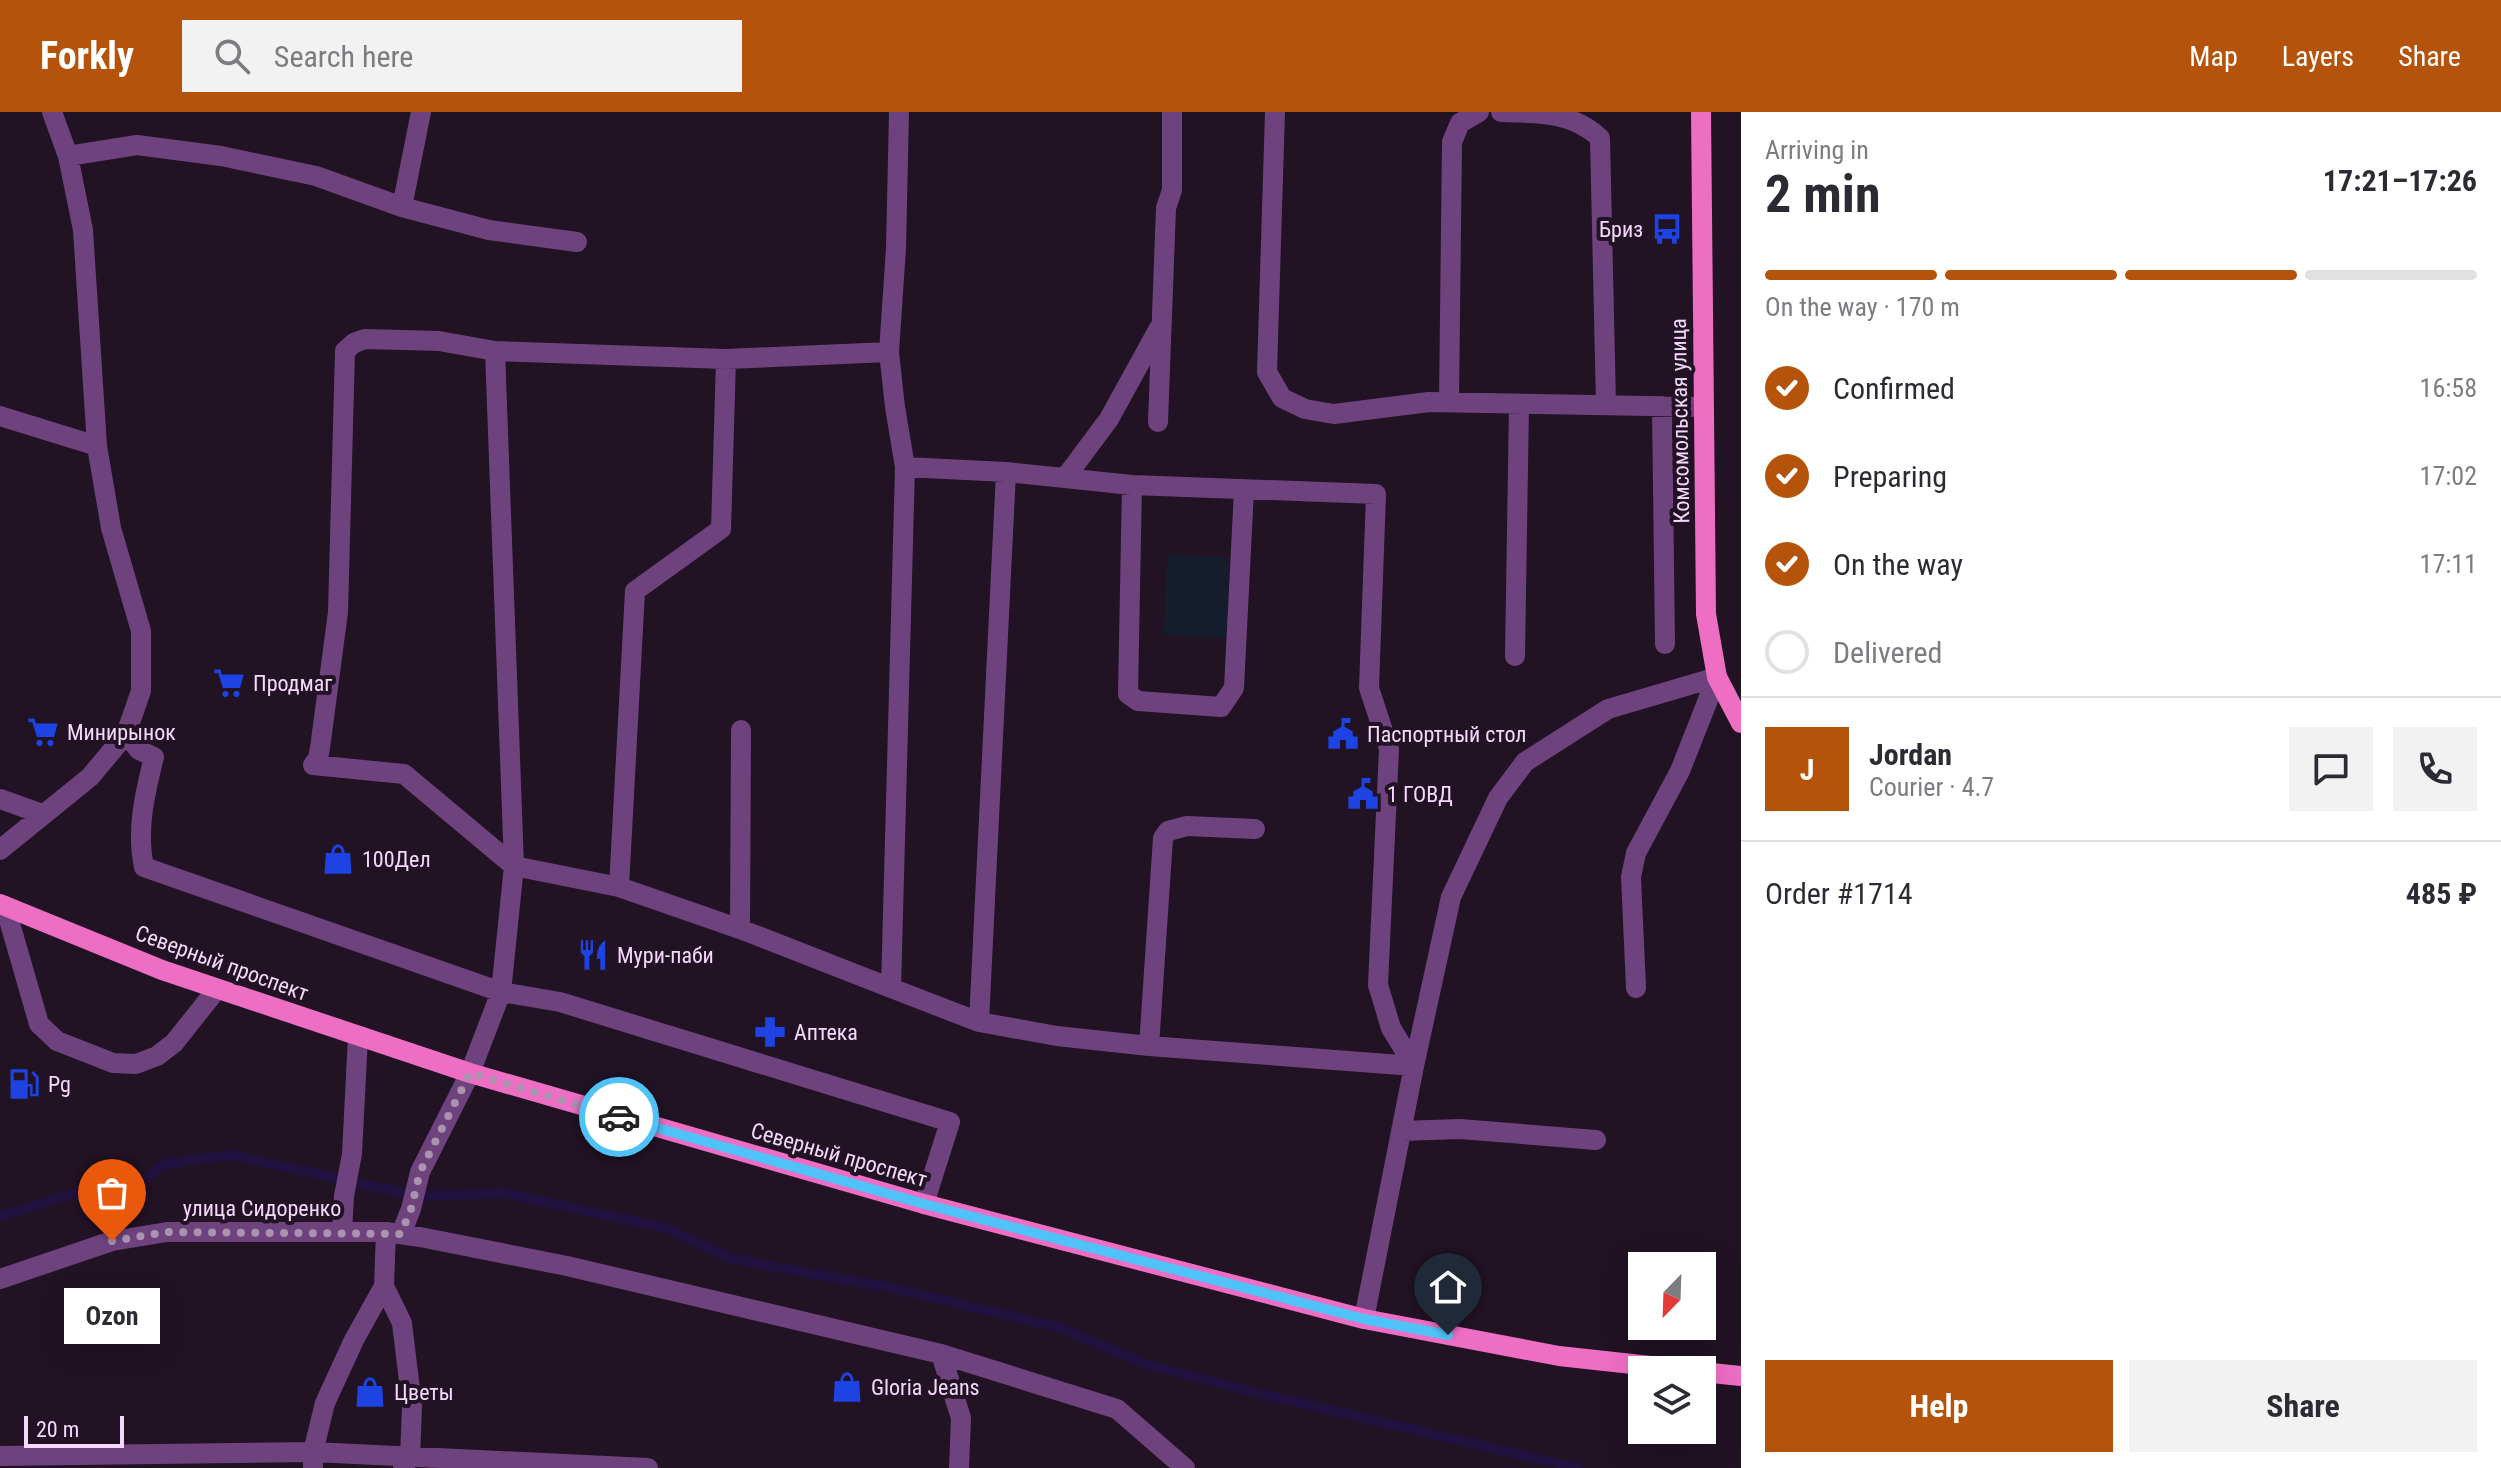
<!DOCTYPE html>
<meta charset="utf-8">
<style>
body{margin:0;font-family:"Roboto Condensed",sans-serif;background:#f2f2f3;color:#2b2b33;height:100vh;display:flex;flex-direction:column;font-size:30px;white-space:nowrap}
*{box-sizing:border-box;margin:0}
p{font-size:26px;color:#7c7c81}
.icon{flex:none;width:44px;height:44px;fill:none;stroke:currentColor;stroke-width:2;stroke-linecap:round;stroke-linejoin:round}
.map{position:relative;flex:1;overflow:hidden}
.side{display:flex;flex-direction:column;background:#fff;width:760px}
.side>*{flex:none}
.needle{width:52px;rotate:203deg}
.controls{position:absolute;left:1628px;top:1140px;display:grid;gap:16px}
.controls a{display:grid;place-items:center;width:88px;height:88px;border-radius:0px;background:#fff;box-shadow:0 8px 32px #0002;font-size:40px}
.scale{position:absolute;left:24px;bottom:20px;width:100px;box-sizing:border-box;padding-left:8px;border:4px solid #f4d9fa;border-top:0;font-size:22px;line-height:28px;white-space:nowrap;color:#f4d9fa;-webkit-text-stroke:6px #211224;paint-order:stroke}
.pin{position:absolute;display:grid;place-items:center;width:68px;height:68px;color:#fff;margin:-82px -34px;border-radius:50% 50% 50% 0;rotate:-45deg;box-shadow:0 0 8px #0007}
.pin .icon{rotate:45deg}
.courier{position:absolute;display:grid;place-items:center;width:80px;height:80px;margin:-40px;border:6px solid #4fc3f7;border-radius:50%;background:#fff;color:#222;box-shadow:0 2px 10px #0007}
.bubble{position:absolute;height:56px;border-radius:0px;background:#fff;box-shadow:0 8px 32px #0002;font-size:26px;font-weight:700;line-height:56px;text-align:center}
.head em{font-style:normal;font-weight:700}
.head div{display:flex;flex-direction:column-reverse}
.head{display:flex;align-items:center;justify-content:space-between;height:136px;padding:0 24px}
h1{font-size:52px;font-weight:700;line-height:60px}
.bar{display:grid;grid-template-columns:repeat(4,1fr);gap:12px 8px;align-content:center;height:96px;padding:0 24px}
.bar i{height:10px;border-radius:6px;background:#e1e1e2}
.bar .active{background:#b45309}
.bar p{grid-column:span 4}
.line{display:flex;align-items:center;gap:20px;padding:0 24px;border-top:2px solid #e1e1e2}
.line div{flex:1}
.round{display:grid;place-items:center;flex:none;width:84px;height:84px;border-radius:0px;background:#f2f2f3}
ol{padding:0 24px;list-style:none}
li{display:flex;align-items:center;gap:24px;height:88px}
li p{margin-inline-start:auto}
li .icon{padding:8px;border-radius:50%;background:#b45309;color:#fff;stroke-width:4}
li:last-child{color:#7c7c81}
li i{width:44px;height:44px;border:4px solid #e1e1e2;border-radius:50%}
.cta{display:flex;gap:16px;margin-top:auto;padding:16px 24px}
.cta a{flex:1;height:92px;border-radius:0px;background:#b45309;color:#fff;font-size:32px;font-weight:700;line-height:92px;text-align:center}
.cta a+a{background:#f2f2f3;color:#2b2b33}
header{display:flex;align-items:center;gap:48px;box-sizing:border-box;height:112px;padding:0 40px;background:#b45309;color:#fff}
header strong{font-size:38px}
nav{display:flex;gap:44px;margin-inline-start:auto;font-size:28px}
.search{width:560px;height:72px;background:#f2f2f3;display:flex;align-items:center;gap:20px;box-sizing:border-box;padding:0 28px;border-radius:0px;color:#7c7c81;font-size:30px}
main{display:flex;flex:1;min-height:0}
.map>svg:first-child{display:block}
.green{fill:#151d2d}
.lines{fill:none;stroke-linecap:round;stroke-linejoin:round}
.stream{stroke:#20113e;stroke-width:10}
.minor{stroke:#6e437d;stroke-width:20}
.major{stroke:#ed6ec3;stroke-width:20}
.done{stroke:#aa93af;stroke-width:8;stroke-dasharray:0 14.4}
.route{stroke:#4fc3f7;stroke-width:10}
.labels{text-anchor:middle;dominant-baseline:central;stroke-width:8;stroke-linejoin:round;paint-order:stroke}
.poi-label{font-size:22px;fill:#f4d9fa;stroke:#211224;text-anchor:start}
.street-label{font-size:22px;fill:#f4d9fa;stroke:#211224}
</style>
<header>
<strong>Forkly</strong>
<div class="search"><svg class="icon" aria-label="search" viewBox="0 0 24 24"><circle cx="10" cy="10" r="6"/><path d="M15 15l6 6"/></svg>Search here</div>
<nav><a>Map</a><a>Layers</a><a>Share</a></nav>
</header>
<main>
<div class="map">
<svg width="1741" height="1356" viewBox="0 0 1741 1356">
<rect width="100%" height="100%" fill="#211224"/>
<!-- green -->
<path class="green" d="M 1167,442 L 1230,446 L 1227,526 L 1164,523 Z"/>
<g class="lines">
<!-- stream -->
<path class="stream" d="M 0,1104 L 83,1079 L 142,1070 L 164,1052 L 232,1043 L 417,1084 L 504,1081 L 666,1116 L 732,1147 L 892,1176 L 1058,1215 L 1145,1252 L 1253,1280 L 1578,1356"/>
<!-- minor -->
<path class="minor" d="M 899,0 L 896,136 L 889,240 L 895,295 L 905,355 L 891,876 L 979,910 L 1057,924 L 1149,934 L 1414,954 L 1451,785 L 1498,686 L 1525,650 L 1608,597 L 1717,565
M 1275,0 L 1267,260 L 1282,286 L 1305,297 L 1334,302 L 1429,290 L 1704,295
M 1501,0 C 1540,1 1572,0 1600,26 L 1606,293
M 68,44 L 137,33 L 221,44 L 316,64 L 402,95 L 489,118 L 577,130
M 402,95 L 421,0
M 495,239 L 439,229 L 365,227 L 354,231 L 345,239 L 338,500 L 320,636 L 318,646 L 313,653 L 404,662 L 514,754 L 619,775 L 740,817 L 891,876
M 726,247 L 889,240
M 1449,290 L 1452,30 L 1460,11 L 1479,0
M 1662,294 L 1665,532
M 0,304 L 97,334
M 1158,310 L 1166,96 L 1172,78 L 1172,0
M 905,355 L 1006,360 L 1132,373 L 1376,382 L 1369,576 L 1389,637 L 1378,873 L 1391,916 L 1414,954 L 1364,1207
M 1065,366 L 1109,307 L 1159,216
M 1132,373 L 1128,582 L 1138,589 L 1221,595 L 1234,576 L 1244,378
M 1515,544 L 1519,292
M 126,622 L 139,638 L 154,645 C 145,681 136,718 144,755 L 501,880 L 514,754 L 495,239 L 726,247 L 721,417 L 635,479 L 619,775
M 0,687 L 42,702
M 0,738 L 90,665 L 126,622 L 141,579 L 141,519 L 111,416 L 97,334 L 83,118 L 68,44 L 52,0
M 5,794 L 39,912 L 57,929 L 113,951 L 136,952 L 157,944 L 174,931 L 217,877
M 740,817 L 741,618
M 1636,876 L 1631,765 L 1636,741 L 1680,659 L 1717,565
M 979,910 L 1006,360
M 1149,934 L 1163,726 L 1168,719 L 1187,714 L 1255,717
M 1401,1019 L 1460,1017 L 1596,1028
M 342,1120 L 344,1084 L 352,1042 L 358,924
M 401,1122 L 411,1097 L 420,1060 L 470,961 L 501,880 L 560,890 L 950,1010 L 924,1092
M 0,1167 L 112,1129 L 167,1120 L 386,1120 L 420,1125 L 567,1154 L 941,1242 L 1117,1297 L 1185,1356
M 384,1174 L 402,1211 L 412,1294 L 410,1346 L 403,1355
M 941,1242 L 961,1306 L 959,1356
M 0,1344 L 313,1340 L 648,1356
M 313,1356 L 313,1340 L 325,1291 L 354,1228 L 384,1174 L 386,1120"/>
<!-- major -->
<path class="major" d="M 1701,0 L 1706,502 L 1717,565 L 1741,611
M 0,792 L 162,858 L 470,961 L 924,1092 L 1364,1207 L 1559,1244 L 1687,1258
M 1702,1260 L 1741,1264"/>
</g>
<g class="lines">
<!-- done -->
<path class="done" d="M 112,1129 L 167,1120 L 401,1122 L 411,1097 L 420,1060 L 470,961 L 619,1005"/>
<!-- route -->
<path class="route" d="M 619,1005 L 924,1092 L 1364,1207 L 1448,1223"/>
</g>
<!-- icons -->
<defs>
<symbol id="bus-bare" viewBox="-9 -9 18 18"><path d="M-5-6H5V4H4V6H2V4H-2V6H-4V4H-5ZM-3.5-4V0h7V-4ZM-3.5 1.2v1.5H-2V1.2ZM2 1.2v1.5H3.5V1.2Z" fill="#1d44e2" stroke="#211224" stroke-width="2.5" paint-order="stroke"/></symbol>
<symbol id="supermarket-bare" viewBox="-9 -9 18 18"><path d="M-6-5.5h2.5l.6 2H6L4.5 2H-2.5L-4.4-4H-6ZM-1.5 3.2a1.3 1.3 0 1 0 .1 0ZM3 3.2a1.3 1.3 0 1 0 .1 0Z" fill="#1d44e2" stroke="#211224" stroke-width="2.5" paint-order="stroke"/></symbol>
<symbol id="civic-bare" viewBox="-9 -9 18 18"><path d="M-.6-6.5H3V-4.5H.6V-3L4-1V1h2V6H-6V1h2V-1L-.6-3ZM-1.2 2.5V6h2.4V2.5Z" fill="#1d44e2" stroke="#211224" stroke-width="2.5" paint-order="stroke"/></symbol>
<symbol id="shop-bare" viewBox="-9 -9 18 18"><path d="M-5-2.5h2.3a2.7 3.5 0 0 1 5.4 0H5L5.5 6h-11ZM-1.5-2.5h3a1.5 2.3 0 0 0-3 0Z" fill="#1d44e2" stroke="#211224" stroke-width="2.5" paint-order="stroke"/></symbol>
<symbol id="restaurant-bare" viewBox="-9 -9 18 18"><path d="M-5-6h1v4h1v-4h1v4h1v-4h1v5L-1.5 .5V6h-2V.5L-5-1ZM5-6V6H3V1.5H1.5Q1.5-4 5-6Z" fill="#1d44e2" stroke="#211224" stroke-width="2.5" paint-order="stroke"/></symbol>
<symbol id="pharmacy-bare" viewBox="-9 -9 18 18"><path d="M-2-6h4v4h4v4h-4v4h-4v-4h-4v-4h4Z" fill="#1d44e2" stroke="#211224" stroke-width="2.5" paint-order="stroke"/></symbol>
<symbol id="fuel-bare" viewBox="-9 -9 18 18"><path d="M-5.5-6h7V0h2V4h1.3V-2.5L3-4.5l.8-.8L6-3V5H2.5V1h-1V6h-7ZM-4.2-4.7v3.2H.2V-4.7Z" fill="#1d44e2" stroke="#211224" stroke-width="2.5" paint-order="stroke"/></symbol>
</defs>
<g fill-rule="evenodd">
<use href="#bus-bare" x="1645" y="95" width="44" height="44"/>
<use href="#supermarket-bare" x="207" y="549" width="44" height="44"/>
<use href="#supermarket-bare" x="21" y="598" width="44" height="44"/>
<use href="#civic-bare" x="1321" y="600" width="44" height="44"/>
<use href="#civic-bare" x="1341" y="660" width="44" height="44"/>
<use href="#shop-bare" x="316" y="725" width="44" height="44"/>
<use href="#restaurant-bare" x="571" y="821" width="44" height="44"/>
<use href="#pharmacy-bare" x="748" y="898" width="44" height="44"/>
<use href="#fuel-bare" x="2" y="950" width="44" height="44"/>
<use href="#shop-bare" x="825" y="1253" width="44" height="44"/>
<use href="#shop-bare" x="348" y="1258" width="44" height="44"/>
</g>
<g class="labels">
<!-- poi labels -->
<g class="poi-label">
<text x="1643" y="117" text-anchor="end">Бриз</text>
<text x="253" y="571">Продмаг</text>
<text x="67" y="620">Минирынок</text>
<text x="1367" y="622">Паспортный стол</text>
<text x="1387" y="682">1 ГОВД</text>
<text x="362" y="747">100Дел</text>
<text x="617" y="843">Мури-паби</text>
<text x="794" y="920">Аптека</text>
<text x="48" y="972">Pg</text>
<text x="871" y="1275">Gloria Jeans</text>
<text x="394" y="1280">Цветы</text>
</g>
<!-- street labels -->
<g class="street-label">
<text transform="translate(1680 309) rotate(-91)">Комсомольская улица</text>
<text transform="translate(222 851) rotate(20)">Северный проспект</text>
<text transform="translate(839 1043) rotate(16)">Северный проспект</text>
<text x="262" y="1096">улица Сидоренко</text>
</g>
</g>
</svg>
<div class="controls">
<a><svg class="needle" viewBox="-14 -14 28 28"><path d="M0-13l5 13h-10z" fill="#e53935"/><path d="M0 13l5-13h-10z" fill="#7c7c81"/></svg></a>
<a><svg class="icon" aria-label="layers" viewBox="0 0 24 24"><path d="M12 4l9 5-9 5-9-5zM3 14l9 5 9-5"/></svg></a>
</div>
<div class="scale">20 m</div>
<div class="pin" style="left:112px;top:1129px;background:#ea580c"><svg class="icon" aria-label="bag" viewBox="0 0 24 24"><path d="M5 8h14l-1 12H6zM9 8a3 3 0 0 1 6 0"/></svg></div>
<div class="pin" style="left:1448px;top:1223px;background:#1f2937"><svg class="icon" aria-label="home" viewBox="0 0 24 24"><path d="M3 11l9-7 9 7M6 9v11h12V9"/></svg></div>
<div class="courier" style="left:619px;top:1005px"><svg class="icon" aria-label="car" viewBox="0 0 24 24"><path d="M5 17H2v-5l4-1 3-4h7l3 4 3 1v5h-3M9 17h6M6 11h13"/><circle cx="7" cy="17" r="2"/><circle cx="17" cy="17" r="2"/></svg></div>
<div class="bubble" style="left:64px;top:1176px;width:96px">Ozon</div>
</div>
<section class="side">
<div class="head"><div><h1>2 min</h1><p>Arriving in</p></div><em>17:21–17:26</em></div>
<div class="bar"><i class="active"></i><i class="active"></i><i class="active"></i><i></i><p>On the way · 170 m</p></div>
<ol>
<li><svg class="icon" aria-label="check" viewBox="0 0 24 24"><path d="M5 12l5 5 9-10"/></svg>Confirmed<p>16:58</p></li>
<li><svg class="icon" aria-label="check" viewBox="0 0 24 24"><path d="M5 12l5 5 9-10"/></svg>Preparing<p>17:02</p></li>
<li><svg class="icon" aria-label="check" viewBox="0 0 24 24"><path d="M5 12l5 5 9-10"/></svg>On the way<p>17:11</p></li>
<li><i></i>Delivered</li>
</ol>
<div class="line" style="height:144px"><b class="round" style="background:#b45309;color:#fff">J</b><div><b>Jordan</b><p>Courier · 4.7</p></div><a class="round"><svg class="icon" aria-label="chat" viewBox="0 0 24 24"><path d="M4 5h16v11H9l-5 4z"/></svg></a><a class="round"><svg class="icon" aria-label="phone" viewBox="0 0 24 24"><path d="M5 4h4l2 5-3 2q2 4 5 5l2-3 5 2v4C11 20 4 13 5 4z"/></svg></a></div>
<div class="line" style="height:104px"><div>Order #1714</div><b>485 ₽</b></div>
<div class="cta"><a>Help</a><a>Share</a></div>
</section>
</main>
